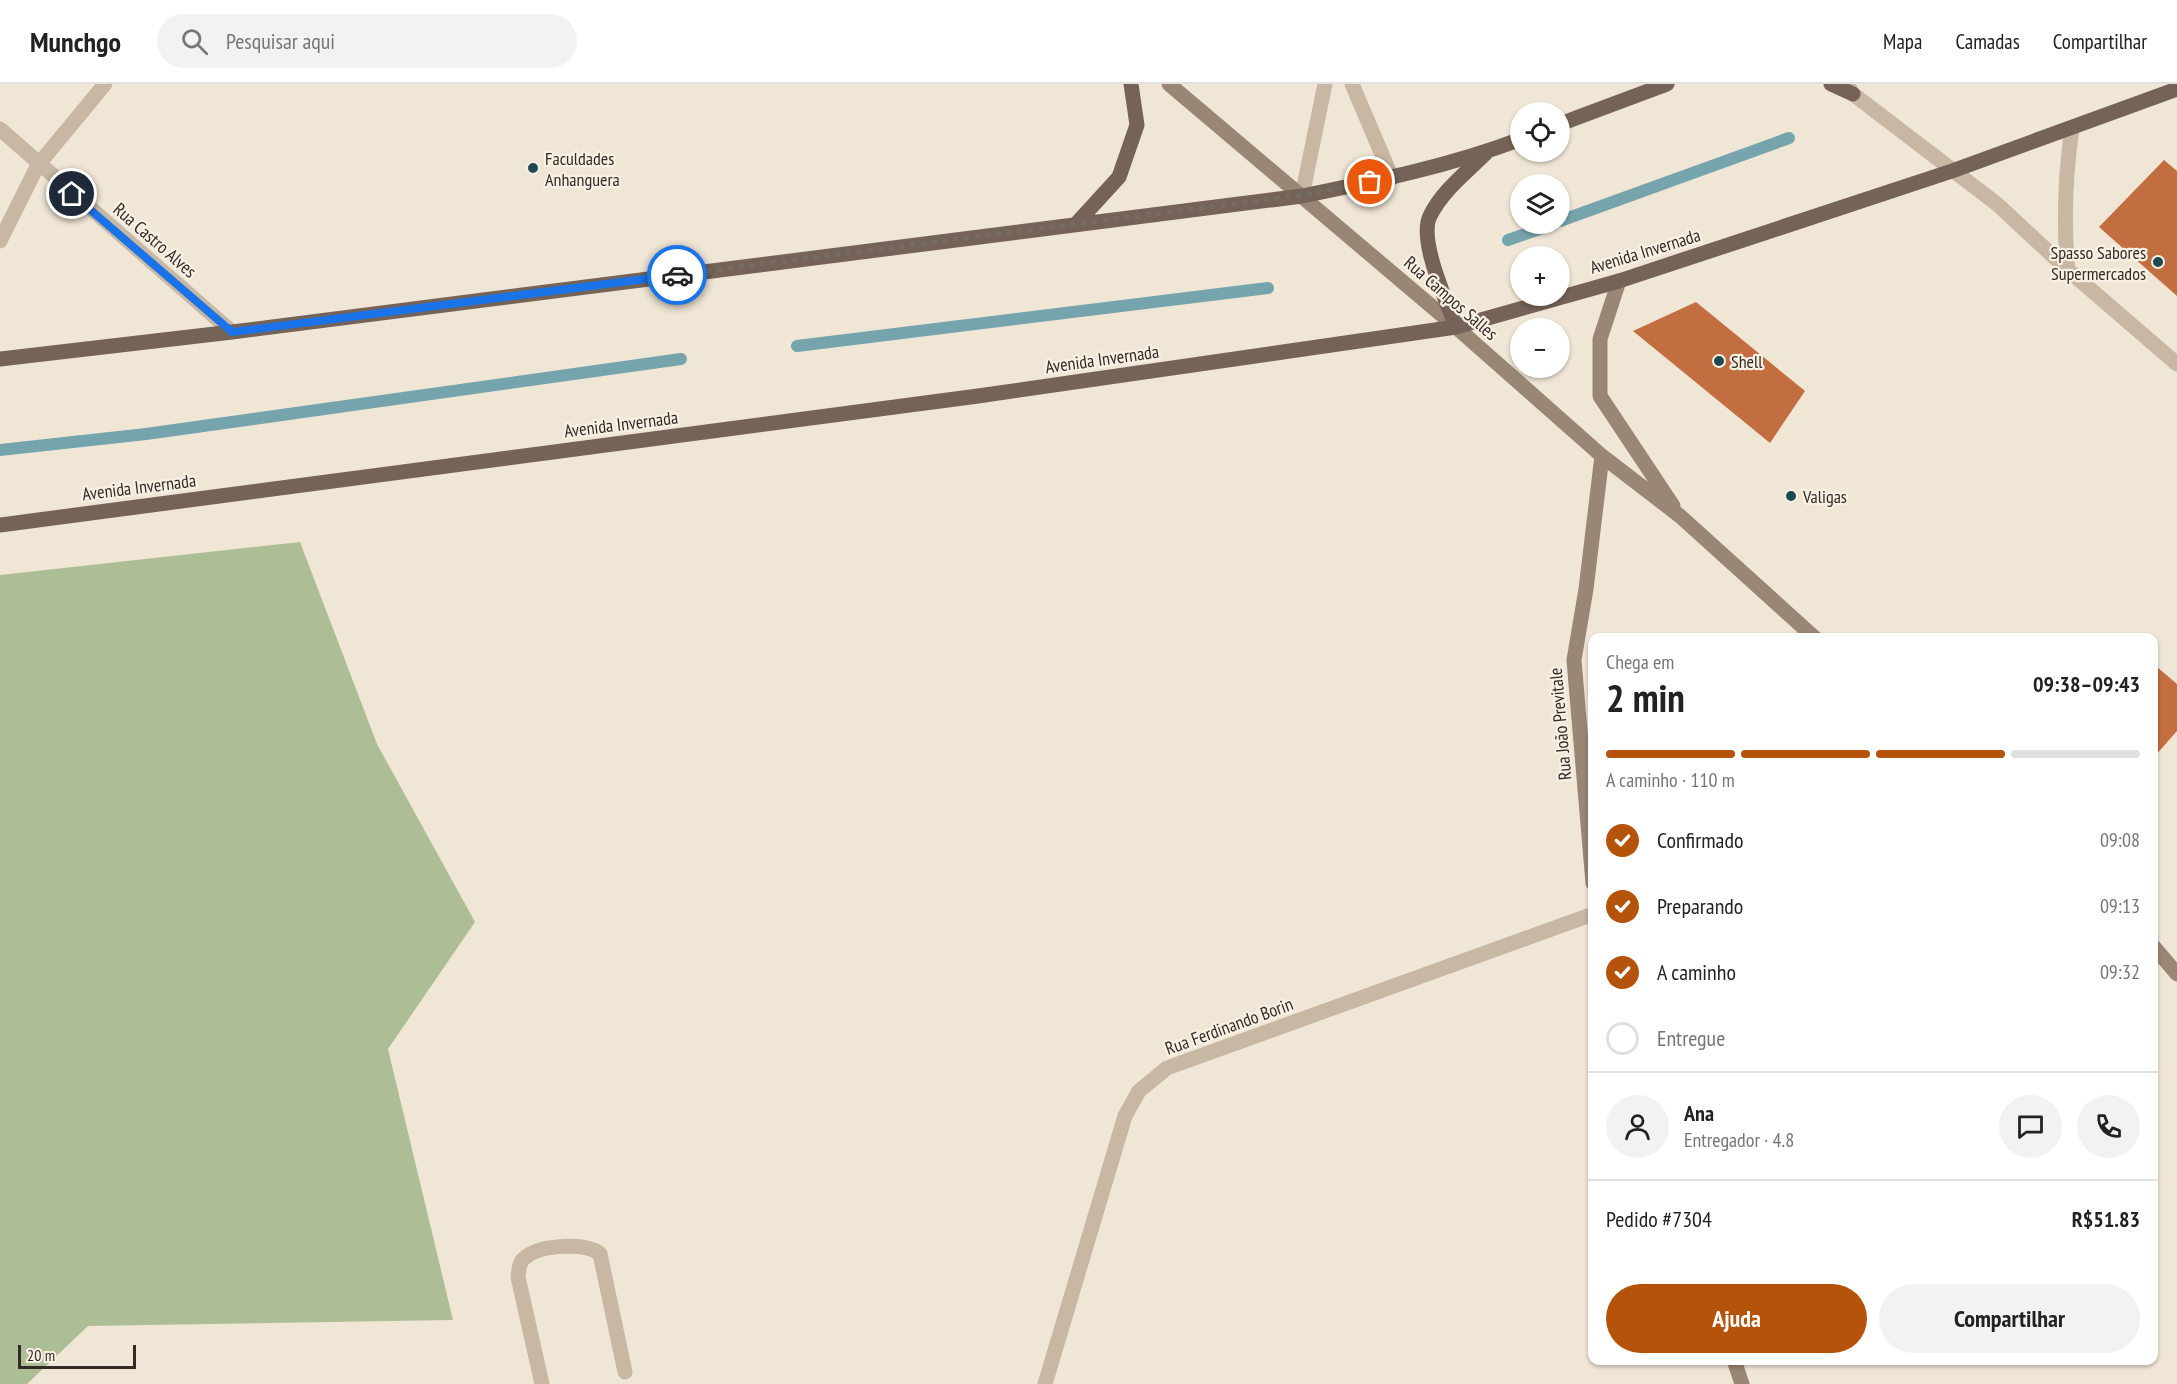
<!DOCTYPE html>
<html lang="pt">
<meta charset="utf-8">
<style>
body{margin:0;font-family:"PT Sans Narrow",sans-serif;background:#f2f2f2;color:#222;height:100vh;display:flex;flex-direction:column;font-size:22px;white-space:nowrap}
*{box-sizing:border-box;margin:0}
p{font-size:20px;color:#767676}
.icon{flex:none;width:33px;height:33px;fill:none;stroke:currentColor;stroke-width:2;stroke-linecap:round;stroke-linejoin:round}
.map{position:relative;flex:1;overflow:hidden}
.side{position:absolute;left:1588px;top:549px;width:570px;height:732px;display:flex;flex-direction:column;background:#fff;border-radius:12px;box-shadow:0 2px 4px #0004}
.side>*{flex:none}
.tools{position:absolute;left:1510px;top:18px;display:grid;gap:12px}
.tools a{display:grid;place-items:center;width:60px;height:60px;border-radius:50%;background:#fff;box-shadow:0 2px 4px #0004;font-size:30px}
.scale{position:absolute;left:18px;bottom:15px;width:118px;box-sizing:border-box;padding-left:6px;border:3px solid #322a25;border-top:0;font-size:16px;line-height:21px;white-space:nowrap;color:#322a25;-webkit-text-stroke:4px #f8f0e2;paint-order:stroke}
.pin{position:absolute;display:grid;place-items:center;width:51px;height:51px;color:#fff;margin:-26px;border:3px solid #fff;border-radius:50%;box-shadow:0 2px 6px #0007}
.courier{position:absolute;display:grid;place-items:center;width:60px;height:60px;margin:-30px;border:4px solid #1a73e8;border-radius:50%;background:#fff;color:#222;box-shadow:0 2px 8px #0007}
.overview em{font-style:normal;font-weight:600}
.overview div{display:flex;flex-direction:column-reverse}
.overview{display:flex;align-items:center;justify-content:space-between;height:102px;padding:0 18px}
h1{font-size:39px;font-weight:600;line-height:45px}
.bar{display:grid;grid-template-columns:repeat(4,1fr);gap:9px 6px;align-content:center;height:72px;padding:0 18px}
.bar i{height:8px;border-radius:4px;background:#e0e0e0}
.bar .current{background:#b45309}
.bar p{grid-column:span 4}
.line{display:flex;align-items:center;gap:15px;padding:0 18px;border-top:2px solid #e0e0e0}
.line div{flex:1}
.round{display:grid;place-items:center;flex:none;width:63px;height:63px;border-radius:32px;background:#f2f2f2}
ol{padding:0 18px;list-style:none}
li{display:flex;align-items:center;gap:18px;height:66px}
li p{margin-inline-start:auto}
li .icon{padding:6px;border-radius:50%;background:#b45309;color:#fff;stroke-width:4}
li:last-child{color:#767676}
li i{width:33px;height:33px;border:3px solid #e0e0e0;border-radius:50%}
.primary-button{display:flex;gap:12px;margin-top:auto;padding:12px 18px}
.primary-button a{flex:1;height:69px;border-radius:36px;background:#b45309;color:#fff;font-size:24px;font-weight:600;line-height:69px;text-align:center}
.primary-button a+a{background:#f2f2f2;color:#222}
header{display:flex;align-items:center;gap:36px;box-sizing:border-box;height:84px;padding:0 30px;background:#fff;border-bottom:2px solid #e0e0e0}
header strong{font-size:28px}
nav{display:flex;gap:33px;margin-inline-start:auto;font-size:21px}
.search{width:420px;height:54px;background:#f2f2f2;display:flex;align-items:center;gap:15px;box-sizing:border-box;padding:0 21px;border-radius:33px;color:#767676;font-size:22px}
.map>svg:first-child{display:block}
.green{fill:#adbe97}
.lines{fill:none;stroke-linecap:round;stroke-linejoin:round}
.stream{stroke:#76a4ac;stroke-width:12}
.building{fill:#c36e40}
.minor{stroke:#c7b7a3;stroke-width:15}
.secondary{stroke:#9a8674;stroke-width:15}
.primary{stroke:#746356;stroke-width:15}
.done{stroke:#746c63;stroke-width:6;stroke-dasharray:0 10.8}
.route{stroke:#1a73e8;stroke-width:8}
.poi-dot{fill:#1c4952;stroke:#f8f0e2;stroke-width:2}
.labels{text-anchor:middle;dominant-baseline:central;stroke-width:4.5;stroke-linejoin:round;paint-order:stroke}
.poi-label{font-size:18px;fill:#322a25;stroke:#f8f0e2;text-anchor:start}
.street-label{font-size:18px;fill:#322a25;stroke:#f8f0e2}
</style>
<header>
<strong>Munchgo</strong>
<div class="search"><svg class="icon" aria-label="search" viewBox="0 0 24 24"><circle cx="10" cy="10" r="6"/><path d="M15 15l6 6"/></svg>Pesquisar aqui</div>
<nav><a>Mapa</a><a>Camadas</a><a>Compartilhar</a></nav>
</header>
<div class="map">
<svg width="2177" height="1300" viewBox="0 0 2177 1300">
<rect width="100%" height="100%" fill="#f0e6d6"/>
<!-- green -->
<path class="green" d="M 300,458 L 377,660 L 475,838 L 388,965 L 453,1236 L 88,1242 L 27,1300 L 0,1300 L 0,491 Z"/>
<g class="lines">
<!-- stream -->
<path class="stream" d="M 1560,137 L 1789,54
M 1508,156 L 1554,140
M 797,262 L 1268,204
M 0,366 L 146,350 L 681,275"/>
</g>
<!-- building -->
<path class="building" d="M 2164,76 L 2177,87 L 2177,212 L 2099,143 Z
M 1696,218 L 1805,307 L 1770,359 L 1633,247 Z
M 2157,583 L 2177,600 L 2177,647 L 2154,673 L 2154,586 Z"/>
<g class="lines">
<!-- minor -->
<path class="minor" d="M 1352,0 L 1392,94
M 1847,0 L 1853,10 L 1997,120 L 2068,186 L 2177,280
M 0,45 L 232,248
M 1302,112 L 1325,0
M 0,157 L 38,81 L 105,0
M 2068,186 C 2063,137 2065,93 2072,44
M 542,1300 L 518,1193 C 519,1184 519,1177 527,1172 C 542,1161 586,1158 600,1170 L 625,1288
M 1045,1300 L 1125,1032 L 1139,1007 L 1167,984 L 1593,830"/>
<!-- secondary -->
<path class="secondary" d="M 1169,0 L 1456,243 L 1602,372 L 1680,432 L 1815,554
M 1619,197 L 1600,255 L 1600,312 L 1673,422
M 1593,799 L 1574,576 L 1586,505 L 1602,372
M 2154,863 L 2177,890
M 1734,1276 L 1742,1300"/>
<!-- primary -->
<path class="primary" d="M 1831,0 L 1853,10
M 1560,40 L 1667,0
M 1076,140 L 1119,93 L 1137,41 L 1131,0
M 1456,243 C 1447,218 1418,156 1430,132 C 1442,107 1467,88 1486,69
M 0,275 L 232,248 L 1302,112 C 1376,97 1450,82 1521,55
M 0,441 L 978,312 L 1456,243 L 1619,197 L 1952,87 L 2177,5"/>
</g>
<g class="lines">
<!-- done -->
<path class="done" d="M 677,191 L 1302,111 L 1370,98"/>
<!-- route -->
<path class="route" d="M 72,110 L 232,248 L 677,191"/>
</g>
<!-- markers -->
<g class="poi-dot">
<circle cx="533" cy="84" r="6"/>
<circle cx="2158" cy="178" r="6"/>
<circle cx="1719" cy="277" r="6"/>
<circle cx="1791" cy="412" r="6"/>
</g>
<g class="labels">
<!-- poi labels -->
<g class="poi-label">
<text x="545" y="74">Faculdades<tspan x="545" dy="21">Anhanguera</tspan></text>
<text x="2146" y="168" text-anchor="end">Spasso Sabores<tspan x="2146" dy="21">Supermercados</tspan></text>
<text x="1731" y="277">Shell</text>
<text x="1803" y="412">Valigas</text>
</g>
<!-- street labels -->
<g class="street-label">
<text transform="translate(155 156) rotate(41)">Rua Castro Alves</text>
<text transform="translate(1645 167) rotate(-17)">Avenida Invernada</text>
<text transform="translate(1451 214) rotate(41)">Rua Campos Salles</text>
<text transform="translate(1102 275) rotate(-8)">Avenida Invernada</text>
<text transform="translate(621 340) rotate(-7)">Avenida Invernada</text>
<text transform="translate(139 403) rotate(-7)">Avenida Invernada</text>
<text transform="translate(1560 640) rotate(-95)">Rua João Previtale</text>
<text transform="translate(1229 942) rotate(-20)">Rua Ferdinando Borin</text>
</g>
</g>
</svg>
<div class="tools">
<a><svg class="icon" aria-label="locate" viewBox="0 0 24 24"><circle cx="12" cy="12" r="6"/><path d="M12 2v4M12 18v4M2 12h4M18 12h4"/></svg></a>
<a><svg class="icon" aria-label="layers" viewBox="0 0 24 24"><path d="M12 4l9 5-9 5-9-5zM3 14l9 5 9-5"/></svg></a>
<a>+</a>
<a>−</a>
</div>
<div class="scale">20 m</div>
<div class="pin" style="left:1370px;top:98px;background:#ea580c"><svg class="icon" aria-label="bag" viewBox="0 0 24 24"><path d="M5 8h14l-1 12H6zM9 8a3 3 0 0 1 6 0"/></svg></div>
<div class="pin" style="left:72px;top:110px;background:#1f2937"><svg class="icon" aria-label="home" viewBox="0 0 24 24"><path d="M3 11l9-7 9 7M6 9v11h12V9"/></svg></div>
<div class="courier" style="left:677px;top:191px"><svg class="icon" aria-label="car" viewBox="0 0 24 24"><path d="M5 17H2v-5l4-1 3-4h7l3 4 3 1v5h-3M9 17h6M6 11h13"/><circle cx="7" cy="17" r="2"/><circle cx="17" cy="17" r="2"/></svg></div>
<section class="side">
<div class="overview"><div><h1>2 min</h1><p>Chega em</p></div><em>09:38–09:43</em></div>
<div class="bar"><i class="current"></i><i class="current"></i><i class="current"></i><i></i><p>A caminho · 110 m</p></div>
<ol>
<li><svg class="icon" aria-label="check" viewBox="0 0 24 24"><path d="M5 12l5 5 9-10"/></svg>Confirmado<p>09:08</p></li>
<li><svg class="icon" aria-label="check" viewBox="0 0 24 24"><path d="M5 12l5 5 9-10"/></svg>Preparando<p>09:13</p></li>
<li><svg class="icon" aria-label="check" viewBox="0 0 24 24"><path d="M5 12l5 5 9-10"/></svg>A caminho<p>09:32</p></li>
<li><i></i>Entregue</li>
</ol>
<div class="line" style="height:108px"><a class="round"><svg class="icon" aria-label="person" viewBox="0 0 24 24"><circle cx="12" cy="8" r="4"/><path d="M4 21q1-7 8-7t8 7"/></svg></a><div><b>Ana</b><p>Entregador · 4.8</p></div><a class="round"><svg class="icon" aria-label="chat" viewBox="0 0 24 24"><path d="M4 5h16v11H9l-5 4z"/></svg></a><a class="round"><svg class="icon" aria-label="phone" viewBox="0 0 24 24"><path d="M5 4h4l2 5-3 2q2 4 5 5l2-3 5 2v4C11 20 4 13 5 4z"/></svg></a></div>
<div class="line" style="height:78px"><div>Pedido #7304</div><b>R$51.83</b></div>
<div class="primary-button"><a>Ajuda</a><a>Compartilhar</a></div>
</section>
</div>
